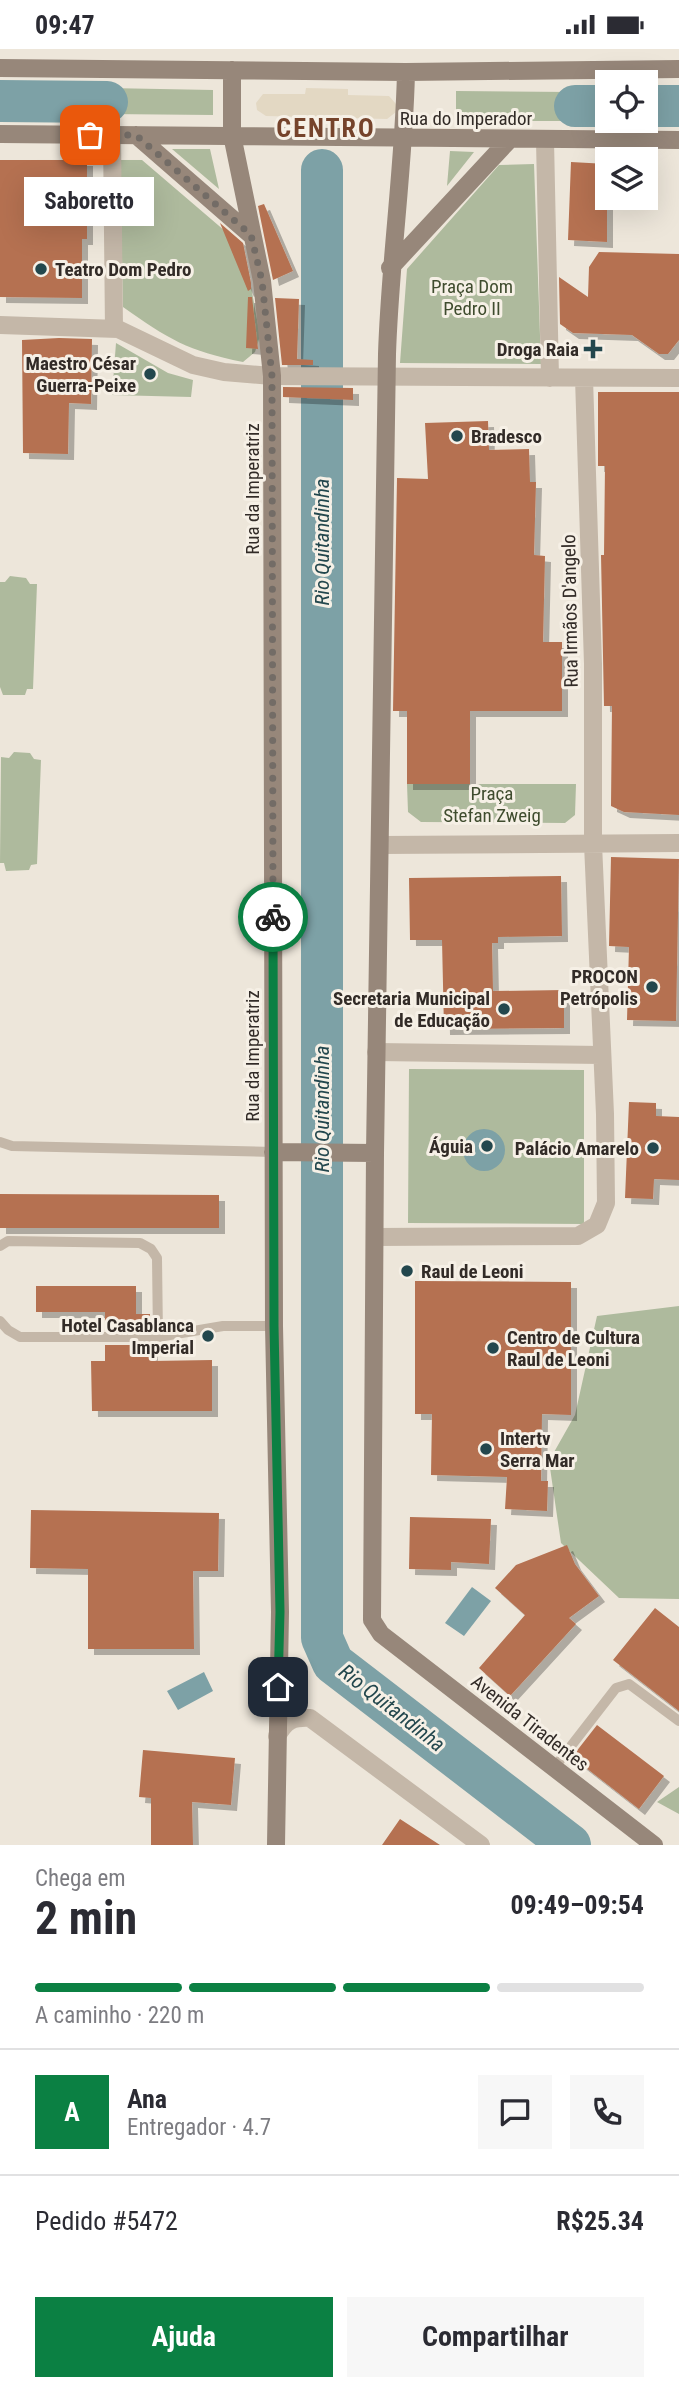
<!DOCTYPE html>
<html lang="pt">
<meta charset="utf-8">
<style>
body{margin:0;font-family:"Roboto Condensed",sans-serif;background:#f7f7f7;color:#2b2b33;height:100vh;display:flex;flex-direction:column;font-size:26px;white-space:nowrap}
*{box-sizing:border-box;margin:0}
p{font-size:23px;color:#7c7c81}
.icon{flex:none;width:38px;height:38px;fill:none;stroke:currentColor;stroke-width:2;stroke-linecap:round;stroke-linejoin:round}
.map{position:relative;height:1796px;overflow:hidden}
.panel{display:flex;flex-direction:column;background:#fff;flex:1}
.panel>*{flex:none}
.tools{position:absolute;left:595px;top:21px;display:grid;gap:14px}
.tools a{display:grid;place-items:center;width:63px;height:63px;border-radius:0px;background:#fff;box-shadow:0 7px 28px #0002;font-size:35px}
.pin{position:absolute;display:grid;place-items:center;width:60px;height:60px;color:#fff;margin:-30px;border-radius:14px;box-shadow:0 4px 10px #0006}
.courier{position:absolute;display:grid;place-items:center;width:70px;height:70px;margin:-35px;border:5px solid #0b8043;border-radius:50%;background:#fff;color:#222;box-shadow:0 2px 9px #0007}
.bubble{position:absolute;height:49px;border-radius:0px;background:#fff;box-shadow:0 7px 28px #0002;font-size:23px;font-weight:700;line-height:49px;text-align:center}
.head em{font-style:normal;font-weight:700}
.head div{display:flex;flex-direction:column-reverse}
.head{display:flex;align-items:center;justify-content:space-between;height:119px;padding:0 35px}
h1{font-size:46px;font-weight:700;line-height:52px}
.bar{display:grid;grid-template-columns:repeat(4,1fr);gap:10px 7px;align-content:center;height:84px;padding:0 35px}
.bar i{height:9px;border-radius:5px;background:#e1e1e2}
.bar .on{background:#0b8043}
.bar p{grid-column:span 4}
.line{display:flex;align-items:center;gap:18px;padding:0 35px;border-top:2px solid #e1e1e2}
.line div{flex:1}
.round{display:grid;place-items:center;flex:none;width:74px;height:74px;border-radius:0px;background:#f7f7f7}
.button{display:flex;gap:14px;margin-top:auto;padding:14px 35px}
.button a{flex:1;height:80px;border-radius:0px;background:#0b8043;color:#fff;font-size:28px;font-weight:700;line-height:80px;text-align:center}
.button a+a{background:#f7f7f7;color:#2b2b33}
.status{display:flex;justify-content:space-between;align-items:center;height:49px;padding:0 35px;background:#fff;direction:ltr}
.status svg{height:19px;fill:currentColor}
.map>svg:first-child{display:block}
.green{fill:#aeba9d}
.plaza{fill:#e3d8c3}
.water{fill:#7da1a6}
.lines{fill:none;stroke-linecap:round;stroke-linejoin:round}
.river{stroke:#7da1a6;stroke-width:42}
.building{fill:#b57151;filter:url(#shadow)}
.lane{stroke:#c4b7a8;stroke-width:10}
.street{stroke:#c4b7a8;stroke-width:18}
.secondary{stroke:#97877a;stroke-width:18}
.done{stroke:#736c66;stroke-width:7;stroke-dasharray:0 12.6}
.route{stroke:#0b8043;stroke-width:9}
.poi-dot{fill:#23474d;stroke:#f6f0e6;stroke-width:2.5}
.labels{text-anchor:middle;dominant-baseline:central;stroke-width:6;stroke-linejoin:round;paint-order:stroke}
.street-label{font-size:19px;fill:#322b27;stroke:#f6f0e6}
.poi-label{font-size:19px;font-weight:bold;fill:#322b27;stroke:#f6f0e6;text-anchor:end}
.park-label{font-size:19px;fill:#3f4c2e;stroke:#f6f0e6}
.water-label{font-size:21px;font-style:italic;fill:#23474d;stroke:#f6f0e6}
.district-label{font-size:26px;font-weight:bold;letter-spacing:2px;fill:#75432b;stroke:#f6f0e6}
</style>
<div class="status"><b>09:47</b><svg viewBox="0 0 49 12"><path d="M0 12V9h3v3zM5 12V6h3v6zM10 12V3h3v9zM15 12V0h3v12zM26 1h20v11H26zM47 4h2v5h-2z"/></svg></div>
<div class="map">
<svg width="679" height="1796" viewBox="0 0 679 1796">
<defs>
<filter id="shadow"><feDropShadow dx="6" dy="6" stdDeviation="0" flood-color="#0004"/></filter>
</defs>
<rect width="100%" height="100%" fill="#ede6da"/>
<!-- green -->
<path class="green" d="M 107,39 L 213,41 L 213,66 L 107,65 Z
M 456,42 L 570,43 L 570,72 L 456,72 Z
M 172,100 L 210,100 L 219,140 Z
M 450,102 L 474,103 L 447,137 Z
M 120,111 L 142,111 L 232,188 L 248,221 L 260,287 L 255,303 L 243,313 C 188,302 168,290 123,258 Z
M 534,115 L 541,315 L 400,314 L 407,220 L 499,116 Z
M 116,294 L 168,324 L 193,331 L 191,348 L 112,346 Z
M 10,527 L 26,529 L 30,535 L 37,535 L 33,640 L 27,640 L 25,646 L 3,646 L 0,638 L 0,533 L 5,533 Z
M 14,703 L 30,704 L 34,710 L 41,711 L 37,815 L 31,816 L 29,821 L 6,822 L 4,814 L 0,814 L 1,708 L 9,709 Z
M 407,735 L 576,735 L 575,766 L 565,774 L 421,773 L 408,763 Z
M 409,1020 L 584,1021 L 584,1175 L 408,1174 Z
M 679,1257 L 679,1550 L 619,1549 L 561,1494 L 549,1412 L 575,1366 L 597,1267 Z
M 679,1738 L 679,1765 L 657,1753 Z"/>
<!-- plaza -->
<path class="plaza" d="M 306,39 L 348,40 L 348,46 L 389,47 L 396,55 L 396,63 L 387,70 L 348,69 L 348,75 L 305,74 L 305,68 L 266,67 L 257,61 L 256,54 L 263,45 L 305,45 Z"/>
<!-- water -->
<path class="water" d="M463 1101a21 21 0 1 1 42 0a21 21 0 1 1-42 0Z
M 472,1538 L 491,1552 L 464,1587 L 445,1574 Z
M 204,1623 L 213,1642 L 178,1661 L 167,1642 Z"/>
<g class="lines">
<!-- river -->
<path class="river" d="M 0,52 L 107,53
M 575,57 L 607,57
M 646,57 L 679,57
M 322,121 L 322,1589 L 333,1614 L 570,1796"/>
</g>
<!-- building -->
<path class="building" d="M 0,111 L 87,111 L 87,190 L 82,190 L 82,249 L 0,248 Z
M 571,113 L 607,115 L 607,193 L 568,191 Z
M 264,155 L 293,222 L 273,231 L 258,157 Z
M 220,174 L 243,194 L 251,234 L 251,240 L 248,242 Z
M 599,203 L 679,205 L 679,291 L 668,305 L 659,305 L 632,286 L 573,284 L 560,275 L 559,228 L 588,248 L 589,218 Z
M 248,248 L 252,248 L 258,300 L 246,299 Z
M 275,249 L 299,250 L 297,310 L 313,311 L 313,316 L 282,316 Z
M 59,289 L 92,290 L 91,355 L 69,354 L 68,405 L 23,404 L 22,291 Z
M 283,338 L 353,339 L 353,351 L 283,348 Z
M 598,343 L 679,343 L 679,766 L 624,763 L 611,757 L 612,657 L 604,657 L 601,506 L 604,506 L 605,417 L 598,417 Z
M 488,372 L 489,401 L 529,400 L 530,433 L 536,433 L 534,506 L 545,507 L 543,593 L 562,593 L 562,662 L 470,662 L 470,735 L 407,735 L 407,662 L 393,662 L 397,429 L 428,430 L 425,374 Z
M 611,808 L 679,810 L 676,972 L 627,971 L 629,898 L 609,897 Z
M 561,827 L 562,887 L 498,888 L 498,894 L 492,894 L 493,942 L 564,941 L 564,979 L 444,980 L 442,891 L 410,891 L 409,829 Z
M 629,1053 L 656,1054 L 656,1067 L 679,1068 L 679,1131 L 654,1130 L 653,1150 L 625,1149 Z
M 0,1145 L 219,1146 L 219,1179 L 0,1179 Z
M 415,1232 L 571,1233 L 571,1366 L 542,1365 L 541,1432 L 548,1432 L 547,1462 L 505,1460 L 507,1428 L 431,1426 L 432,1365 L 415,1365 Z
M 36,1237 L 136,1237 L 136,1265 L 150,1265 L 150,1280 L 105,1280 L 105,1263 L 36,1263 Z
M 105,1296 L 152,1296 L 152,1312 L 212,1311 L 212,1362 L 92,1362 L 91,1312 L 105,1312 Z
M 31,1461 L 219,1464 L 218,1522 L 193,1522 L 194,1600 L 88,1600 L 88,1520 L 30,1519 Z
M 410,1468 L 491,1470 L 489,1515 L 451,1513 L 451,1521 L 409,1520 Z
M 567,1496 L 575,1515 L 599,1547 L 569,1569 L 576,1575 L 510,1647 L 479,1619 L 525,1566 L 495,1539 L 516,1516 Z
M 655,1559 L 679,1578 L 679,1662 L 613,1611 Z
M 597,1676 L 664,1727 L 639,1760 L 572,1708 Z
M 143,1701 L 235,1709 L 231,1756 L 192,1753 L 193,1796 L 151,1796 L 151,1749 L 139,1748 Z
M 400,1770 L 440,1796 L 382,1796 Z"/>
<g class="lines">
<!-- lane -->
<path class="lane" d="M 0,1093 L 12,1097 L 273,1103
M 0,1197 L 8,1192 L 140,1194 L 151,1200 L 157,1209 L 158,1288
M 0,1272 L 8,1281 L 20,1288 L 158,1288 L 223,1277 L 274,1277
M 554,1719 L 616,1639 L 629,1635 L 679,1672"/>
<!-- street -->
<path class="street" d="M 112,86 L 114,280
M 545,91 L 550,329
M 0,276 L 118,280 L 193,316 L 224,323 L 272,327 L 679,329
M 380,796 L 679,794
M 376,1003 L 601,1006
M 375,1188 L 578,1187 L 597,1176 L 606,1154 L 605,1065 L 593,795 L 593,615 L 584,329
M 277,1687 C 286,1672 292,1668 310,1669 L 481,1796"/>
<!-- secondary -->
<path class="secondary" d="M 0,19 L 406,23 L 679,20
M 232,21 L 232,86 L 262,232 L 272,327 L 274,1277 L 280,1563 L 276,1796
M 406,23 C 404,118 390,211 387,305 L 375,1104 L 372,1571 L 381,1585 L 654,1796
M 0,85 L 679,91
M 136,86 L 251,186
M 390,219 L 510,90
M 273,1103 L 375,1104"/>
</g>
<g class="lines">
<!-- done -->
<path class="done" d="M 90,86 L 136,86 L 251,186 L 262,232 L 272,327 L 273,868"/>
<!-- route -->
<path class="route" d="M 273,868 L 274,1277 L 280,1563 L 278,1638"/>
</g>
<!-- markers -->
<g class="poi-dot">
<circle cx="41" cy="220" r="7"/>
<path d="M589.5 289.5h7v7h7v7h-7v7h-7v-7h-7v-7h7z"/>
<circle cx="150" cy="325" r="7"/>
<circle cx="457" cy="387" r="7"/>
<circle cx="652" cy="938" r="7"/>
<circle cx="504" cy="960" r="7"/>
<circle cx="487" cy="1097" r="7"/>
<circle cx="653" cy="1099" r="7"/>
<circle cx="407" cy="1222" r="7"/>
<circle cx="208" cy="1287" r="7"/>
<circle cx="493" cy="1299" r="7"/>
<circle cx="486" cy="1400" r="7"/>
</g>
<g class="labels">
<!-- street labels -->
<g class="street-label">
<text x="466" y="69">Rua do Imperador</text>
<text transform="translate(252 440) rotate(-90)">Rua da Imperatriz</text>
<text transform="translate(570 562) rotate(-91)">Rua Irmãos D'angelo</text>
<text transform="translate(252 1007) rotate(-90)">Rua da Imperatriz</text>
<text transform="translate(530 1674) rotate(38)">Avenida Tiradentes</text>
</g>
<!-- poi labels -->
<g class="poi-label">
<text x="55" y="220" text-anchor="start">Teatro Dom Pedro</text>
<text x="579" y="300">Droga Raia</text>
<text x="136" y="314">Maestro César<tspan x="136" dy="22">Guerra-Peixe</tspan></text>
<text x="471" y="387" text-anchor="start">Bradesco</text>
<text x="638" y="927">PROCON<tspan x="638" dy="22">Petrópolis</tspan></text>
<text x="490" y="949">Secretaria Municipal<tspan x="490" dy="22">de Educação</tspan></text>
<text x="473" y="1097">Águia</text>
<text x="639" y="1099">Palácio Amarelo</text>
<text x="421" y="1222" text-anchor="start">Raul de Leoni</text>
<text x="194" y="1276">Hotel Casablanca<tspan x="194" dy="22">Imperial</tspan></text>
<text x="507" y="1288" text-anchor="start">Centro de Cultura<tspan x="507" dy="22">Raul de Leoni</tspan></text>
<text x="500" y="1389" text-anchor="start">Intertv<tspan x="500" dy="22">Serra Mar</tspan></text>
</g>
<!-- park labels -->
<g class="park-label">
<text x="472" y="237">Praça Dom<tspan x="472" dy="22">Pedro II</tspan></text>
<text x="492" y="744">Praça<tspan x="492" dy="22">Stefan Zweig</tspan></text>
</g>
<!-- water labels -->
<g class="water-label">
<text transform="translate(322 493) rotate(-90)">Rio Quitandinha</text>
<text transform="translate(322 1060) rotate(-90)">Rio Quitandinha</text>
<text transform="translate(392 1659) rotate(38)">Rio Quitandinha</text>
</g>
<!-- district labels -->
<g class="district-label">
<text x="326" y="79">CENTRO</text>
</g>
</g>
</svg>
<div class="tools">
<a><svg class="icon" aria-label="locate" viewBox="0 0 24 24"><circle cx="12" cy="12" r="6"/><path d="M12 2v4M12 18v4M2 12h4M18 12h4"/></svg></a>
<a><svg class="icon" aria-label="layers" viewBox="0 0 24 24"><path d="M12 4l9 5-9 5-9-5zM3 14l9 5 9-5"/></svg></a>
</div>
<div class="pin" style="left:90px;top:86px;background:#ea580c"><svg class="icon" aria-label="bag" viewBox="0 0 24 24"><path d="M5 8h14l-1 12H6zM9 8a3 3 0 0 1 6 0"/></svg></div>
<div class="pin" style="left:278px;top:1638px;background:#1f2937"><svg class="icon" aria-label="home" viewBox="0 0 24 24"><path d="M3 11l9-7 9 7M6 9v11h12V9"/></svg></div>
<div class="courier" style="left:273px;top:868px"><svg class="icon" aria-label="bike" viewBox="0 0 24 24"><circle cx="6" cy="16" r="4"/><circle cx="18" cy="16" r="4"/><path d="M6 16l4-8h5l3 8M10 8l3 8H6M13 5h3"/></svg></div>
<div class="bubble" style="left:24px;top:128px;width:130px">Saboretto</div>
</div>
<section class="panel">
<div class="head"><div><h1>2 min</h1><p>Chega em</p></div><em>09:49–09:54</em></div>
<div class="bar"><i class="on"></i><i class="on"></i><i class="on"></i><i></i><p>A caminho · 220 m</p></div>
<div class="line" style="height:126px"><b class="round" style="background:#0b8043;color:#fff">A</b><div><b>Ana</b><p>Entregador · 4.7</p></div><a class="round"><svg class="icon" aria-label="chat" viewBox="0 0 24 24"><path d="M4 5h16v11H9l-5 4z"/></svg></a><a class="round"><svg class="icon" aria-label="phone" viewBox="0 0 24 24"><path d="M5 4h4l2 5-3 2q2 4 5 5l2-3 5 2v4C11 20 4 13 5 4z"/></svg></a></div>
<div class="line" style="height:91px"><div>Pedido #5472</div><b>R$25.34</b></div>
<div class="button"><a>Ajuda</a><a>Compartilhar</a></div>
</section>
